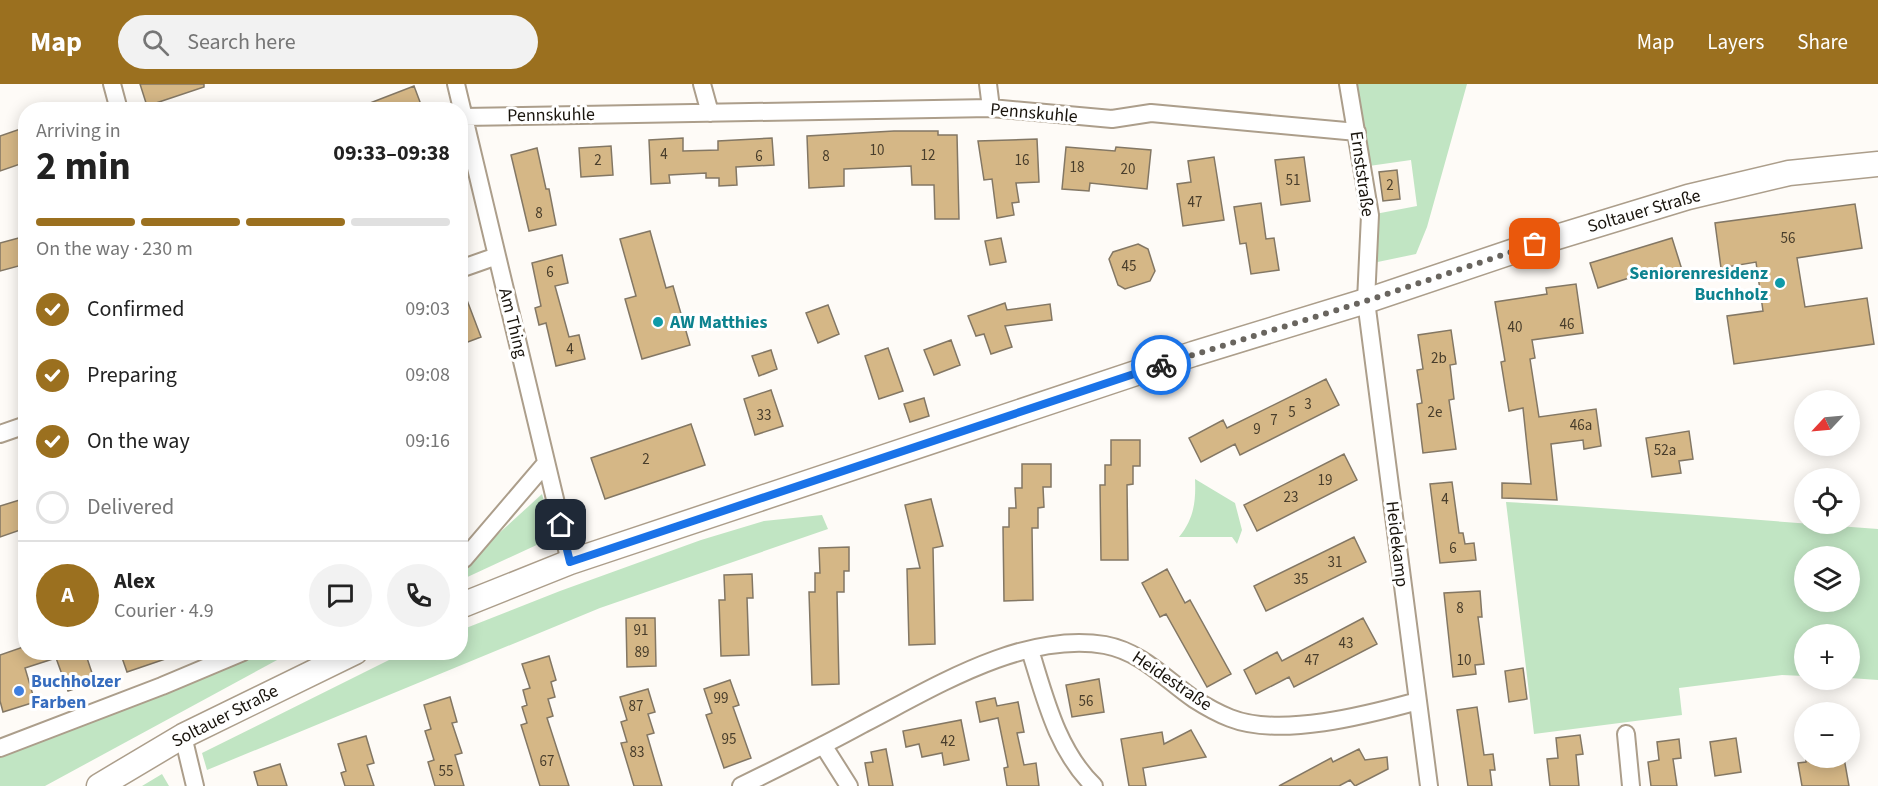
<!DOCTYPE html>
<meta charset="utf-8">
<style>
body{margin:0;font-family:"Source Sans 3",sans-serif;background:#f2f2f2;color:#222;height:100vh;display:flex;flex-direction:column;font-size:22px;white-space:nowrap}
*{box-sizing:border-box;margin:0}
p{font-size:20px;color:#767676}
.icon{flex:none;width:33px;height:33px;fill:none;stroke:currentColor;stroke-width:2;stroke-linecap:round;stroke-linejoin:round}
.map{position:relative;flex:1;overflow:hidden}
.side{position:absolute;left:18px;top:18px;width:450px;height:558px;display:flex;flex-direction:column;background:#fff;border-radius:24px;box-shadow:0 3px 15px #0003}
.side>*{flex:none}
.needle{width:39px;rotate:244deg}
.buttons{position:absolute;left:1794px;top:306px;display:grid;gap:12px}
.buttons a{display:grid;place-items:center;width:66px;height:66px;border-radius:50%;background:#fff;box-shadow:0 3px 15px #0003;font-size:30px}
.pin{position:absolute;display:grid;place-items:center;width:51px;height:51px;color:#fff;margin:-26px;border-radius:12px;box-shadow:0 3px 9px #0006}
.courier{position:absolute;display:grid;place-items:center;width:60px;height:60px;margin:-30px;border:4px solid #1a73e8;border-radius:50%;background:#fff;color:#222;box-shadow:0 2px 8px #0007}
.head em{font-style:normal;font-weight:700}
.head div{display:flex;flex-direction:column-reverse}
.head{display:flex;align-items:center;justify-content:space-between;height:102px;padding:0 18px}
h1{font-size:39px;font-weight:700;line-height:45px}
.bar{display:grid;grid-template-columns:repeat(4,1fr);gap:9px 6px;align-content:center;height:72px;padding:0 18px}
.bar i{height:8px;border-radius:4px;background:#e0e0e0}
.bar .active{background:#9b701f}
.bar p{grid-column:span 4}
.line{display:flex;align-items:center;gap:15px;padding:0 18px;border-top:2px solid #e0e0e0}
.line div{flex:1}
.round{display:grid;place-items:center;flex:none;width:63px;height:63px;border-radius:32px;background:#f2f2f2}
ol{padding:0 18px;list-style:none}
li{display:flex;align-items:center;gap:18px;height:66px}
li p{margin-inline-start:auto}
li .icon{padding:6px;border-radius:50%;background:#9b701f;color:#fff;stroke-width:4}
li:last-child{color:#767676}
li i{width:33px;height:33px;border:3px solid #e0e0e0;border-radius:50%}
header{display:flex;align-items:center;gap:36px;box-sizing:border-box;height:84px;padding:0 30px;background:#9b701f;color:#fff}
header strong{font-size:28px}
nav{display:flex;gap:33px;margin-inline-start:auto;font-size:21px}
.search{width:420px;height:54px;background:#f2f2f2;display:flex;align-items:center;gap:15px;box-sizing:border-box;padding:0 21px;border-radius:33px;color:#767676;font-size:22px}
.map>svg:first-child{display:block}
.green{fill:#c1e5c3;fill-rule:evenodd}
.building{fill:#d5b786;stroke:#837764;stroke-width:1.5}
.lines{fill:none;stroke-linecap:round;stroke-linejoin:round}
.minor-casing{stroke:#ac9e8b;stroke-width:20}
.secondary-casing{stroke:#ac9e8b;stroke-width:27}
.minor{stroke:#fff;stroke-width:16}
.secondary{stroke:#fff;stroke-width:24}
.done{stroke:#69655f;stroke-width:6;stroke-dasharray:0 10.8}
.route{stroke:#1a73e8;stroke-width:8}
.culture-dot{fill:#0f9aa8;stroke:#fff;stroke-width:2}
.shop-dot{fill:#3f7fe0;stroke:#fff;stroke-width:2}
.labels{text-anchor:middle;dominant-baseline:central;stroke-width:6;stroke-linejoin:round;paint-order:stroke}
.number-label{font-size:15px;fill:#483d2b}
.street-label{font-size:18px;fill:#19140d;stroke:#fff}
.culture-label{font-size:18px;font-weight:bold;fill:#0d838f;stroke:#fff;text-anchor:end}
.shop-label{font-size:18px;font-weight:bold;fill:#366cbe;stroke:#fff;text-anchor:start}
</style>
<header>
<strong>Map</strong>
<div class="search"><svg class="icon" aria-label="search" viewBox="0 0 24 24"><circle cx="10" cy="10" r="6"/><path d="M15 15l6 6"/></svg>Search here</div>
<nav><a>Map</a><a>Layers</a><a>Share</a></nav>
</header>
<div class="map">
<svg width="1878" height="702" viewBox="0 0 1878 702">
<rect width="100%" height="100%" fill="#fefbf7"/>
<!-- green -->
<path class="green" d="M 1348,0 L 1467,0 L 1427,143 L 1416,170 L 1368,180 L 1370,131 L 1417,122 L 1411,76 L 1362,83 Z
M 1195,395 L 1235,419 L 1242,446 L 1237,460 L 1232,453 L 1179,453 C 1194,435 1196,417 1195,395 Z
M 542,410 L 554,453 L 461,496 L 461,480 L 472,474 Z
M 1506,418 C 1630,425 1754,436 1878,445 L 1878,596 L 1850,594 L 1850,550 L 1804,550 L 1804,592 L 1782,591 L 1679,604 L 1682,631 L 1534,650 ZM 1850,472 L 1850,518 L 1804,518 L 1804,472 Z
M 822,431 L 828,445 L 600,524 L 207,686 L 202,669 L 393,574 L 406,569 L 460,568 L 461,546 L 560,507 L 701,456 L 764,437 Z
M 254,569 L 290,569 L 45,702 L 0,702 L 0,670 L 45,655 Z
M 162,690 L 169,702 L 142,702 Z"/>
<!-- building -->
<path class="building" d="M 140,0 L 204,0 L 204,3 L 147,22 Z
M 414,2 L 423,26 L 357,26 L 357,24 Z
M 26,43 L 26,78 L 0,87 L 0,52 Z
M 894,47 L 938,47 L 938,51 L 957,51 L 959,135 L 935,135 L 934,101 L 912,101 L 911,82 L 844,85 L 844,102 L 809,104 L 807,52 Z
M 683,54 L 683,67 L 718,66 L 718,57 L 772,54 L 774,81 L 736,83 L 737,101 L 719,102 L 719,94 L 706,94 L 706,89 L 669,91 L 670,99 L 651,100 L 649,56 Z
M 1037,55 L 1039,98 L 1016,99 L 1019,118 L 1012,119 L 1014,131 L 997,134 L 992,95 L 984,96 L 978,57 Z
M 611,62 L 613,91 L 581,93 L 579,64 Z
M 1066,63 L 1115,67 L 1116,63 L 1151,66 L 1147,105 L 1090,99 L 1089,107 L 1062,105 Z
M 537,64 L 546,105 L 549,105 L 556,141 L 529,147 L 511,71 Z
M 1214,73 L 1224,136 L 1183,142 L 1177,100 L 1191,98 L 1188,77 Z
M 1304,73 L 1310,117 L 1281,121 L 1275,76 Z
M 1397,86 L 1400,115 L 1383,117 L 1379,88 Z
M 1261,119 L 1266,155 L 1274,154 L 1279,186 L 1251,190 L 1246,159 L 1240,160 L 1234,123 Z
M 1855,120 L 1862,164 L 1797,174 L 1805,223 L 1867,214 L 1874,260 L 1734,280 L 1727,232 L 1763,227 L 1756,178 L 1721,184 L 1715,139 Z
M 650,147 L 666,204 L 673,202 L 690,261 L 642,275 L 625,215 L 636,212 L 620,155 Z
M 26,152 L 26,180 L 0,187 L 0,159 Z
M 1001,154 L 1006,178 L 990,181 L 985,157 Z
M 1672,154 L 1683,189 L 1663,195 L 1660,184 L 1598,204 L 1590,179 Z
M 1138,160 L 1148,165 L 1155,187 L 1150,197 L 1125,205 L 1118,201 L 1109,175 L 1113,168 Z
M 562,171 L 568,199 L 555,202 L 569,253 L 579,251 L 585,275 L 556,282 L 546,239 L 539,241 L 535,224 L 541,222 L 532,179 Z
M 1576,200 L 1583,249 L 1532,256 L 1535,274 L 1530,275 L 1539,333 L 1596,325 L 1601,362 L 1584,365 L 1583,356 L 1551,360 L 1557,416 L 1502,414 L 1502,399 L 1531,400 L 1523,324 L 1509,327 L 1501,278 L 1505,277 L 1495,218 L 1547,210 L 1546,204 Z
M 460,203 L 462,203 L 481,253 L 460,261 Z
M 1005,219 L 1007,226 L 1050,220 L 1052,236 L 1005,242 L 1012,263 L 991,270 L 984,250 L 976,252 L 968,232 Z
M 828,221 L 839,250 L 818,259 L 806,229 Z
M 1451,246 L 1456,280 L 1450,281 L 1454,315 L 1449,316 L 1456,365 L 1423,369 L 1417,320 L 1422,319 L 1417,286 L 1423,285 L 1418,251 Z
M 951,256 L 960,281 L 934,291 L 924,266 Z
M 888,264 L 903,307 L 879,315 L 865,272 Z
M 771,266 L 777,285 L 759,292 L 752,272 Z
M 1326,295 L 1339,321 L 1240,371 L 1235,360 L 1201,378 L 1189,354 L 1223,336 L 1227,344 Z
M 771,306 L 783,342 L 755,351 L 744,315 Z
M 924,314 L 929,332 L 910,338 L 904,320 Z
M 691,340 L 705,381 L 605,415 L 591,374 Z
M 1689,347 L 1693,375 L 1679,377 L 1681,389 L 1652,393 L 1646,354 Z
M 1111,356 L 1140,356 L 1140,382 L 1133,382 L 1133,400 L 1127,401 L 1128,476 L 1101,476 L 1100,401 L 1105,401 L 1105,381 L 1111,381 Z
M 1344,370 L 1357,396 L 1257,447 L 1244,421 Z
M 1022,380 L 1051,380 L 1051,403 L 1043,403 L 1044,423 L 1038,424 L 1038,444 L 1032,444 L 1033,516 L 1004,517 L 1003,443 L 1009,443 L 1009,424 L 1016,424 L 1015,404 L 1022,404 Z
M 1452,398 L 1459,449 L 1463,449 L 1465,460 L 1474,459 L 1476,476 L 1440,479 L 1430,400 Z
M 26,414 L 26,444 L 0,453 L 0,422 Z
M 931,415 L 943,462 L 933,464 L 935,560 L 909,561 L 907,485 L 920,484 L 905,421 Z
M 1354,453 L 1366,478 L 1266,527 L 1254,502 Z
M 849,463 L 849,487 L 844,487 L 844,508 L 837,508 L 839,600 L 812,601 L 809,508 L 815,508 L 815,489 L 820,489 L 819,464 Z
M 1167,485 L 1185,519 L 1190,516 L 1231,590 L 1207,603 L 1166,530 L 1160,533 L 1142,499 Z
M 752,490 L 753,514 L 747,514 L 749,571 L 721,572 L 719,516 L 725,516 L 724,491 Z
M 1480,507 L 1482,533 L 1478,533 L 1484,580 L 1475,581 L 1476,590 L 1453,593 L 1444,509 Z
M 626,534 L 655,534 L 656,582 L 627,583 Z
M 1363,534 L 1377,560 L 1294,603 L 1289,593 L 1256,610 L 1244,586 L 1277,568 L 1282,577 Z
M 26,562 L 26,568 L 85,568 L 95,598 L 68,607 L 56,574 L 25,584 L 35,618 L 3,628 L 0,617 L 0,571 Z
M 120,568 L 176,568 L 177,571 L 127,588 Z
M 549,572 L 556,596 L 551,598 L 555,613 L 548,615 L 553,632 L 547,634 L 569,702 L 540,702 L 521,641 L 527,639 L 522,623 L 527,621 L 523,606 L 530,604 L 522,580 Z
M 1523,584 L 1527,615 L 1509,618 L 1505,587 Z
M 1099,595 L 1104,628 L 1072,633 L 1066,601 Z
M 730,596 L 739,621 L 733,623 L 751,674 L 724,684 L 706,631 L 712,629 L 704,605 Z
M 648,605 L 655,628 L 648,630 L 654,649 L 647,651 L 662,702 L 634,702 L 621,659 L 627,658 L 621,638 L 627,636 L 620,613 Z
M 450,613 L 457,638 L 452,639 L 462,669 L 455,671 L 464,702 L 435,702 L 428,678 L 434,676 L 425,647 L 431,645 L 424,621 Z
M 995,614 L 997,622 L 1018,618 L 1024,648 L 1017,649 L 1024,681 L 1036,679 L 1039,702 L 1007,702 L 1004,684 L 1008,683 L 998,634 L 980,638 L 976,618 Z
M 1477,623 L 1484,671 L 1493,670 L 1495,686 L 1490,686 L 1492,702 L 1468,702 L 1457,626 Z
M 961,636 L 969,676 L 944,681 L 942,669 L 922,673 L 919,660 L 906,663 L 903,647 Z
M 1191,646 L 1206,673 L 1143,684 L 1146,702 L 1129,702 L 1121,655 L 1162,648 L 1164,660 Z
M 1580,651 L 1583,670 L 1576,671 L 1579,702 L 1550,702 L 1547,675 L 1558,674 L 1556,654 Z
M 366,652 L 374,679 L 367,681 L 374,702 L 345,702 L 341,689 L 346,687 L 338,660 Z
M 1736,654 L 1741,688 L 1715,692 L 1710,658 Z
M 1679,655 L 1681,674 L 1673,675 L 1677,702 L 1651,702 L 1648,678 L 1659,676 L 1657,658 Z
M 886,665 L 893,702 L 869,702 L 865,679 L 873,678 L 871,668 Z
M 1359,665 L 1365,676 L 1387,673 L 1388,685 L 1355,702 L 1350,696 L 1339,702 L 1279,702 L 1331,674 L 1333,678 Z
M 1806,674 L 1844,674 L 1849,702 L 1802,702 L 1798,679 L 1806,678 Z
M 280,680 L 287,702 L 258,702 L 254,688 Z"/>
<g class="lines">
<defs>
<path id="minor" d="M 112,0 L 119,26
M 456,0 L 570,478
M 702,0 L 710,29
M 988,0 L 991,24
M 1348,0 L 1370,131 L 1366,217 L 1429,702
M 463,33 L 991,24 L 1112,35 L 1151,29 L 1357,48
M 460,185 L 497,172
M 0,350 L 26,341
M 460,476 L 464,475 L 546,379
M 1030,566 C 1045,614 1057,666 1094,702
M 1626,650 L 1631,702
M 183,652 L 195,702
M 823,661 L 849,702
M 0,664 L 162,602 L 243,568
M 741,702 C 782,682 823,662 863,640 C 933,604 1023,547 1105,561 C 1142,568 1165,595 1194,615 C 1205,622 1217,629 1230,634 C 1280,654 1367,631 1418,617"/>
<path id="secondary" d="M 460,522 L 570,478 L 1193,270 L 1366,217 L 1547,156 L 1688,113 L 1789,89 L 1878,80
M 99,702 L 183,652 L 355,568"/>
</defs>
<!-- minor casing -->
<use href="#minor" class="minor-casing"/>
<!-- secondary casing -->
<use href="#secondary" class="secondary-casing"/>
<!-- minor -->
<use href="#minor" class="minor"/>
<!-- secondary -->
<use href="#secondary" class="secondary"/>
</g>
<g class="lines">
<!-- done -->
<path class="done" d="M 1161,281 L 1366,217 L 1535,160"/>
<!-- route -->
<path class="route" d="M 561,441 L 570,478 L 1161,281"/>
</g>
<!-- markers -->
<g class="culture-dot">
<circle cx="1780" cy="199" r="6"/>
<circle cx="658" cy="238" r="6"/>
</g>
<circle class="shop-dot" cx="19" cy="607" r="6"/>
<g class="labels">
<!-- number labels -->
<g class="number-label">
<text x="877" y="66">10</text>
<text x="664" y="70">4</text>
<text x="928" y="71">12</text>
<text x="759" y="72">6</text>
<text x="826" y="72">8</text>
<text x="598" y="76">2</text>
<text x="1022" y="76">16</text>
<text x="1077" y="83">18</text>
<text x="1128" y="85">20</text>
<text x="1293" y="96">51</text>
<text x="1390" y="101">2</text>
<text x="1195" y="118">47</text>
<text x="539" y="129">8</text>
<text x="1788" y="154">56</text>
<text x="1129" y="182">45</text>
<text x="550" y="188">6</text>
<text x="1567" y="240">46</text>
<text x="1515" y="243">40</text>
<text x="570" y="265">4</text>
<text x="1439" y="274">2b</text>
<text x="1308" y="320">3</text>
<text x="1292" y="328">5</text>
<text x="1435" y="328">2e</text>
<text x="764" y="331">33</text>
<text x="1274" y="336">7</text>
<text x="1581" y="341">46a</text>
<text x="1257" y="345">9</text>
<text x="1665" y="366">52a</text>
<text x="646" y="375">2</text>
<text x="1325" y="396">19</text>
<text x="1291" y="413">23</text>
<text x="1445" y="415">4</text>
<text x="1453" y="464">6</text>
<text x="1335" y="478">31</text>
<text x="1301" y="495">35</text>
<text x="1460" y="524">8</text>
<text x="641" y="546">91</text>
<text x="1346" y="559">43</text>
<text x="642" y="568">89</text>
<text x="1312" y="576">47</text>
<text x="1464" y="576">10</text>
<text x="721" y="614">99</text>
<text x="1086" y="617">56</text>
<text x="636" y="622">87</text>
<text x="729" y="655">95</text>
<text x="948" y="657">42</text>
<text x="637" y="668">83</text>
<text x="547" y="677">67</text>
<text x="446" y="687">55</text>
</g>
<!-- street labels -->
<g class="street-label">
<text transform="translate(1034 29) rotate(5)">Pennskuhle</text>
<text transform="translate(551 31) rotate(-1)">Pennskuhle</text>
<text transform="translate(1362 90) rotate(82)">Ernststraße</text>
<text transform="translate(1644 127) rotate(-16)">Soltauer Straße</text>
<text transform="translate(513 239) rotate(76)">Am Thing</text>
<text transform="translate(1397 460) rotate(83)">Heidekamp</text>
<text transform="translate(1172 597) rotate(34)">Heidestraße</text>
<text transform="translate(225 632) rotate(-27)">Soltauer Straße</text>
</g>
<!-- culture labels -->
<g class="culture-label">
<text x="1768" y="189">Seniorenresidenz<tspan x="1768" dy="21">Buchholz</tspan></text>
<text x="670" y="238" text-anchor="start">AW Matthies</text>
</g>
<!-- shop labels -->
<g class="shop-label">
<text x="31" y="597">Buchholzer<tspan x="31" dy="21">Farben</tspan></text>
</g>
</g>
</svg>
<div class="buttons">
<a><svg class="needle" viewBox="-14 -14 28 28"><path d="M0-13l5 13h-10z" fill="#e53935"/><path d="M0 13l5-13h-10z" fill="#767676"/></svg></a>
<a><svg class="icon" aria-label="locate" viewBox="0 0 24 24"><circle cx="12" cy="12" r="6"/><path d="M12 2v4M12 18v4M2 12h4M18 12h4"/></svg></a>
<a><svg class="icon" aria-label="layers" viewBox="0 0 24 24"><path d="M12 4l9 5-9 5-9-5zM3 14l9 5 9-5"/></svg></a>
<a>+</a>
<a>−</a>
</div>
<div class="pin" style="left:1535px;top:160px;background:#ea580c"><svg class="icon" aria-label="bag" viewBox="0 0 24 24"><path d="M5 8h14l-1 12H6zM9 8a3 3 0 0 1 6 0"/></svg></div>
<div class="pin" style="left:561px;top:441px;background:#1f2937"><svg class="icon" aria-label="home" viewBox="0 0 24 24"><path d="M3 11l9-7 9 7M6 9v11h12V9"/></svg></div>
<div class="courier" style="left:1161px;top:281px"><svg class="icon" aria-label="bike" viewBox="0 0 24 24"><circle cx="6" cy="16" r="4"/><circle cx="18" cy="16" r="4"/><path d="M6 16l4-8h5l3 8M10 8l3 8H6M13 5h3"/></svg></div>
<section class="side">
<div class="head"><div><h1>2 min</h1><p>Arriving in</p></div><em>09:33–09:38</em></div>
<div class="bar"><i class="active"></i><i class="active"></i><i class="active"></i><i></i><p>On the way · 230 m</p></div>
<ol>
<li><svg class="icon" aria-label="check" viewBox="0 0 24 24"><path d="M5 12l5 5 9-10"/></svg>Confirmed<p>09:03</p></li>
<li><svg class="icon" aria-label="check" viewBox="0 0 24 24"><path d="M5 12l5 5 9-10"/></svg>Preparing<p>09:08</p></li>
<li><svg class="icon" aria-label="check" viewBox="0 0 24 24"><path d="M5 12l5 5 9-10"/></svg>On the way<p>09:16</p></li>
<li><i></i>Delivered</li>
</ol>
<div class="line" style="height:108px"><b class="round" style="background:#9b701f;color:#fff">A</b><div><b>Alex</b><p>Courier · 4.9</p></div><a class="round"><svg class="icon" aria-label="chat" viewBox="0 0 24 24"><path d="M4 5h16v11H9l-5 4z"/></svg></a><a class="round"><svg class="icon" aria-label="phone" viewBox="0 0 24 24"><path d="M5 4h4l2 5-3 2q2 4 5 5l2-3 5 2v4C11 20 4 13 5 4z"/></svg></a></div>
</section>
</div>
